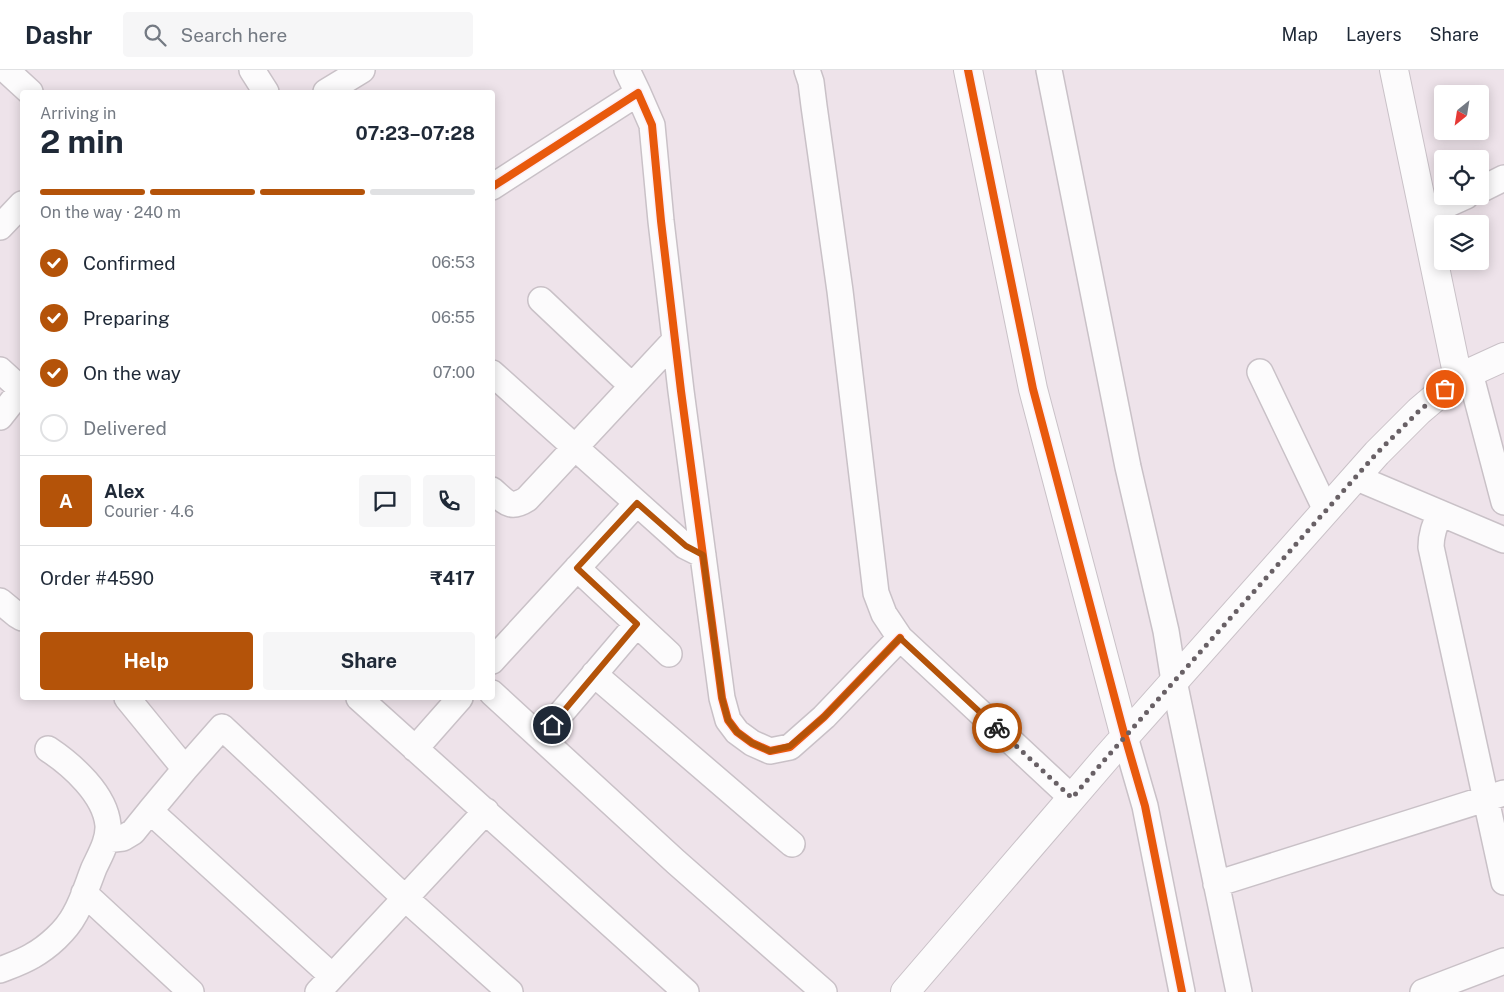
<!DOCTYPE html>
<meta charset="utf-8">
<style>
body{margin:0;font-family:"Public Sans",sans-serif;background:#f6f6f7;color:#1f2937;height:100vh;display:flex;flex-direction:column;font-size:19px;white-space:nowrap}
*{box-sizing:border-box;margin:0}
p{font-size:16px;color:#747a83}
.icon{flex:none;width:28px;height:28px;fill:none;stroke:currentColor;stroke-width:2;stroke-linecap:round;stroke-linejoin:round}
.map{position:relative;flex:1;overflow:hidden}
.drawer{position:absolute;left:20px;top:20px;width:475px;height:610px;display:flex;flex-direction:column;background:#fff;border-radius:5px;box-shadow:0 2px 12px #0003}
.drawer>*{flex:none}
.needle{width:32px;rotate:210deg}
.controls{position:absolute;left:1434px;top:15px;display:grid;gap:10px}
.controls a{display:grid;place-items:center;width:55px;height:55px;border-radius:5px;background:#fff;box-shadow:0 2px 12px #0003;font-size:25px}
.pin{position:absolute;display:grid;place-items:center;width:42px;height:42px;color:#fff;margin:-21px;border:2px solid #fff;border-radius:50%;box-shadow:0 1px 5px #0007}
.courier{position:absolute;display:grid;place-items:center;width:50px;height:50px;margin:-25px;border:4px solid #b45309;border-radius:50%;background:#fff;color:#222;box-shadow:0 1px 6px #0007}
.overview em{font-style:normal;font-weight:700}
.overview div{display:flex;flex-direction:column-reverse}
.overview{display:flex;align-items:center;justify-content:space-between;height:85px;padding:0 20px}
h1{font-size:32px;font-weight:700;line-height:38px}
.bar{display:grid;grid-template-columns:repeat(4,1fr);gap:8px 5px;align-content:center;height:60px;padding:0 20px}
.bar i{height:6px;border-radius:4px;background:#e0e1e3}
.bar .selected{background:#b45309}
.bar p{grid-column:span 4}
.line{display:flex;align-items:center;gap:12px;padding:0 20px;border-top:1px solid #e0e1e3}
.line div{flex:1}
.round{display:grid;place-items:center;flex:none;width:52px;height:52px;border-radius:5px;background:#f6f6f7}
ol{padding:0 20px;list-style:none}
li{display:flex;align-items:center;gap:15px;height:55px}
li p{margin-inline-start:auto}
li .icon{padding:5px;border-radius:50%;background:#b45309;color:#fff;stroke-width:4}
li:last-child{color:#747a83}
li i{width:28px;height:28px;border:2px solid #e0e1e3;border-radius:50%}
.action{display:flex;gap:10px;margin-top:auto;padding:10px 20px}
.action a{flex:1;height:58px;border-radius:5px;background:#b45309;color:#fff;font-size:20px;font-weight:700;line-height:58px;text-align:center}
.action a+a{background:#f6f6f7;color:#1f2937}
header{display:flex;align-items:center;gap:30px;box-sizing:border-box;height:70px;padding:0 25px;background:#fff;border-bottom:1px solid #e0e1e3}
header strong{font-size:24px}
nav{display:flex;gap:28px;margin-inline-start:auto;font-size:18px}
.search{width:350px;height:45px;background:#f6f6f7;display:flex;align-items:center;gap:12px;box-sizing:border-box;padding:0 18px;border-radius:5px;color:#747a83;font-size:19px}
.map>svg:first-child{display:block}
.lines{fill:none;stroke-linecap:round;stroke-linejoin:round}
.street-casing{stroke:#c9c1c7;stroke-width:28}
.secondary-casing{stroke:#c9c1c7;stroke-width:30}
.street{stroke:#fcfbfc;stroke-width:25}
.secondary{stroke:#fcfbfc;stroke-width:28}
.cycleway-casing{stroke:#fdedf7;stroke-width:11}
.cycleway{stroke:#e8590c;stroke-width:8}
.done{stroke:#686065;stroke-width:5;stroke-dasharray:0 9}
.route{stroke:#b45309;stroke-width:6}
</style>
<header>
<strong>Dashr</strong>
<div class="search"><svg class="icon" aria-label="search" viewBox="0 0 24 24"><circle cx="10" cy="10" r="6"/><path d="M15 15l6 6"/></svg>Search here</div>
<nav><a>Map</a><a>Layers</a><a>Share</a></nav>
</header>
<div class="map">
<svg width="1504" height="922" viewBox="0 0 1504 922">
<rect width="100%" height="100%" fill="#eee3ea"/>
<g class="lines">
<defs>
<path id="street" d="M 6,0 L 30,22
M 252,0 L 266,22
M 627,0 L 638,23
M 807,0 L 811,12 L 814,36 L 840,221 L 876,523 L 884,544 L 900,568 L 1072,728
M 1049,0 L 1128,397 L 1166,561 L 1174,611 L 1239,922
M 326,22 L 362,0
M 492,117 L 638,23 L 652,55 L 661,151 L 681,321 L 722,628 L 728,650 L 737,662 L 752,673 L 770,681 L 790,677 L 824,647 L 900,568
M 1480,120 L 1504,108
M 1424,145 L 1466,126
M 0,157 L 22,134
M 541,230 L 632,316
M 0,300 L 22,320
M 1260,302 L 1326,440
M 492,303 L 685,476 L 703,485
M 1470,303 L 1504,432
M 0,347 L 22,319
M 1355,407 L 1504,470
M 492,420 C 506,432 510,440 527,429 L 675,270
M 1440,443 C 1435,455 1431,464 1431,477 L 1504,812
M 577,498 L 669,584
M 0,531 L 17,545 L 22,548
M 492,591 L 637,433
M 594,604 L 792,774
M 492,623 L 676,792 L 824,922
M 127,628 L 185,699 L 150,741 L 332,906
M 359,628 L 686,922
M 541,667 L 637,554
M 1125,667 L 1145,736 L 1182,922
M 415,679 L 460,628
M 185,699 L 222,657 L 406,829 L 510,922
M 106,770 L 123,768 L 133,762 L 150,741
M 1216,814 L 1504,723
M 84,823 L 191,922
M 0,900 C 10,896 22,892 32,886 C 48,877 66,861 75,844 C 83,830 88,813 94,798 C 100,785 109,770 108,755 C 105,724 72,695 48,679
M 318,922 L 486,741
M 1423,922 L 1504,891"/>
<path id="secondary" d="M 968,0 L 1033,319 L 1125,667
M 1394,0 L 1458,308
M 905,922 L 1107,687 L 1377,383 L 1419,341 L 1458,308 L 1504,287"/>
</defs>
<!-- street casing -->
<use href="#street" class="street-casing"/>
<!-- secondary casing -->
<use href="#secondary" class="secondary-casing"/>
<!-- street -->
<use href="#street" class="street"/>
<!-- secondary -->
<use href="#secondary" class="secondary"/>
<defs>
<path id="cycleway" d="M 968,0 L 1033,319 L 1125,667 L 1145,736 L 1182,922
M 492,117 L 638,23 L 652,55 L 661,151 L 681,321 L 722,628 L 728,650 L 737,662 L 752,673 L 770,681 L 790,677 L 824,647 L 900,568"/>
</defs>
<!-- cycleway casing -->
<use href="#cycleway" class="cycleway-casing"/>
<!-- cycleway -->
<use href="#cycleway" class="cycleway"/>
</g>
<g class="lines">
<!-- done -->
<path class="done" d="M 997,658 L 1072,728 L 1107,687 L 1377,383 L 1419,341 L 1445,319"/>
<!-- route -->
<path class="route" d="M 552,655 L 637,554 L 577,498 L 637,433 L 686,476 L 703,485 L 722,628 L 728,650 L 737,662 L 752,673 L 770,681 L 790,676 L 824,647 L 900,568 L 997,658"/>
</g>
</svg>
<div class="controls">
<a><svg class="needle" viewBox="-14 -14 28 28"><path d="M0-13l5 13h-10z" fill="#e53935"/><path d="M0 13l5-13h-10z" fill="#747a83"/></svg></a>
<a><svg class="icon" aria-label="locate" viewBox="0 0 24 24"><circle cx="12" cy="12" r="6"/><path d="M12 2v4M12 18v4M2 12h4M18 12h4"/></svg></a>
<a><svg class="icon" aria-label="layers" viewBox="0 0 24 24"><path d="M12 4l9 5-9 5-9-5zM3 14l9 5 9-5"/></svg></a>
</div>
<div class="pin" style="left:1445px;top:319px;background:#ea580c"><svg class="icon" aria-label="bag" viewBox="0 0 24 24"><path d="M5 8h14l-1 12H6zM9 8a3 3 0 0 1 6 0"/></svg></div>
<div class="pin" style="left:552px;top:655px;background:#1f2937"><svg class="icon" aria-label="home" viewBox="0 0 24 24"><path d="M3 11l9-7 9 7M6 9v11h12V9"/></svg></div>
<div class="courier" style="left:997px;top:658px"><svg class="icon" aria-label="bike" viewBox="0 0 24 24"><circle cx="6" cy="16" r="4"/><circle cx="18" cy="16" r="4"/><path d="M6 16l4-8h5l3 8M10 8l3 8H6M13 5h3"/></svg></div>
<section class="drawer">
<div class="overview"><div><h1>2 min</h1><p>Arriving in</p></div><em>07:23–07:28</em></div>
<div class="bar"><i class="selected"></i><i class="selected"></i><i class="selected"></i><i></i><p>On the way · 240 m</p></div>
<ol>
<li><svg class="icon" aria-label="check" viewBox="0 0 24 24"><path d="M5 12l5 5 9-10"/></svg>Confirmed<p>06:53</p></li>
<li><svg class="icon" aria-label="check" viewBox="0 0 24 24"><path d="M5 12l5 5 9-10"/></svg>Preparing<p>06:55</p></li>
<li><svg class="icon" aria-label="check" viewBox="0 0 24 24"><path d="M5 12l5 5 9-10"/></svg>On the way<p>07:00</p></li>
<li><i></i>Delivered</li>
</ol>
<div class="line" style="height:90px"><b class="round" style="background:#b45309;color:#fff">A</b><div><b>Alex</b><p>Courier · 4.6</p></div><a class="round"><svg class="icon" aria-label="chat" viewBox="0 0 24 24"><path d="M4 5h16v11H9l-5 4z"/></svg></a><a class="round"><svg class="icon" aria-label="phone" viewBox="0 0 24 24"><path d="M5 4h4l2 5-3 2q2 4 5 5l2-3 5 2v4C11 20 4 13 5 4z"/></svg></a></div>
<div class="line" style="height:65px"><div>Order #4590</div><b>₹417</b></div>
<div class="action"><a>Help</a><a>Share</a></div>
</section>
</div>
